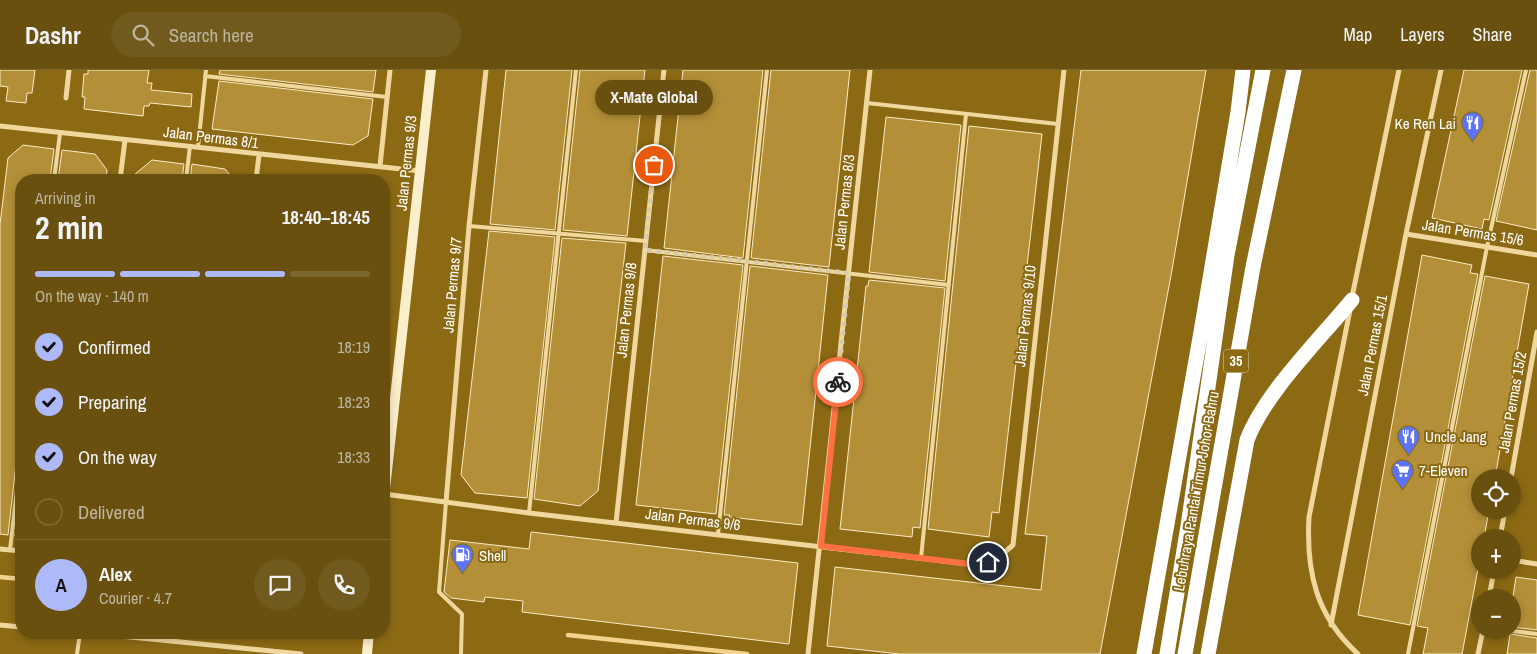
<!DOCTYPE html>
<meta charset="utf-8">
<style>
body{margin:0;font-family:"Archivo Narrow",sans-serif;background:#715a1d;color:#f1f3f6;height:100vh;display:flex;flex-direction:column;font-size:19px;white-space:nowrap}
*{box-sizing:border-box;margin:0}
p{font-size:16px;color:#bdb59e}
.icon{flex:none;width:28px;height:28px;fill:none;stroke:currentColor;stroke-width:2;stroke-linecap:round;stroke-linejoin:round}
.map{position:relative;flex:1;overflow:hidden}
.drawer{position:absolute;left:15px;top:104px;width:375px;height:465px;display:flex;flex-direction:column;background:#69500f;border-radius:20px;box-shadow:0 2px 8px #0003}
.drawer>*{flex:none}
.controls{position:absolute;left:1471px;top:399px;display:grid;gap:10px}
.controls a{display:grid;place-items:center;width:50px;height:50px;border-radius:50%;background:#69500f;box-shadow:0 2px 8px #0003;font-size:25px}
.pin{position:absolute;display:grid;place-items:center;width:42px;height:42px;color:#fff;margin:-21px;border:2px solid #fff;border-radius:50%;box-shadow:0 1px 5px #0007}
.courier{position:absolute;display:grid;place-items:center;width:50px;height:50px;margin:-25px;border:4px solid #ff7043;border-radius:50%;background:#fff;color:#222;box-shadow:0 1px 6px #0007}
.bubble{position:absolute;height:35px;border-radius:18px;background:#69500f;box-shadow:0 2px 8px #0003;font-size:16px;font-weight:700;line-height:35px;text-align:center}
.head em{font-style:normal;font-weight:700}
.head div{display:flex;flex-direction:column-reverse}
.head{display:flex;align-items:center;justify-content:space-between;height:85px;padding:0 20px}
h1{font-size:32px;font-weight:700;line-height:38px}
.bar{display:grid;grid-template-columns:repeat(4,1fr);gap:8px 5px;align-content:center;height:60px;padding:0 20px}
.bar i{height:6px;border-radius:4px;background:#7c672f}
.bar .active{background:#aeb9fa}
.bar p{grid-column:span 4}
.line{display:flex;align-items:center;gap:12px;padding:0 20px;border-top:1px solid #7c672f}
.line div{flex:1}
.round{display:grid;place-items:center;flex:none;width:52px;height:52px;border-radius:26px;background:#715a1d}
ol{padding:0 20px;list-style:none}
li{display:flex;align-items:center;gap:15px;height:55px}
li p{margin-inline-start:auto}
li .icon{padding:5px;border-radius:50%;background:#aeb9fa;color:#111;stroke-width:4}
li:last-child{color:#bdb59e}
li i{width:28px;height:28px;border:2px solid #7c672f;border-radius:50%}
header{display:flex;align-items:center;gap:30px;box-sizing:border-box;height:70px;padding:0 25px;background:#69500f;border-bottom:1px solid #7c672f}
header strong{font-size:24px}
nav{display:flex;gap:28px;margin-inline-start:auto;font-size:18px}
.search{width:350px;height:45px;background:#715a1d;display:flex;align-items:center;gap:12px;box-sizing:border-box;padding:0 18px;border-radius:28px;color:#bdb59e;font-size:19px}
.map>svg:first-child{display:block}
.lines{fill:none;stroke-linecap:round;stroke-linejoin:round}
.stream{stroke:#f3d48f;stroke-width:4.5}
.building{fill:#b38f38;stroke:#fcebc4}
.lane{stroke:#f0d79d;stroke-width:4}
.street{stroke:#f0d79d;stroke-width:5}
.secondary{stroke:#fbeecb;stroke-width:10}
.highway{stroke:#fff;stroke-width:15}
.done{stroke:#d7cbad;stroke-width:5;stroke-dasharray:0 9}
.route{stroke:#ff7043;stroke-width:6}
.labels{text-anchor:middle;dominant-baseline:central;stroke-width:4;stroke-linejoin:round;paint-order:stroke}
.shield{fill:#8c6a14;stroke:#dcd2b8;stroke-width:1}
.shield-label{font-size:14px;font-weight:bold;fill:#fff}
.poi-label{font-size:15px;fill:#fff;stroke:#8c6a14;text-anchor:start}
.street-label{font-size:15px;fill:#fff;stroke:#8c6a14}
</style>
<header>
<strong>Dashr</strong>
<div class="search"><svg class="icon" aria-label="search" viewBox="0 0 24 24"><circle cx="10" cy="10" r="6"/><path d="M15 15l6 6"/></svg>Search here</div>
<nav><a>Map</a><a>Layers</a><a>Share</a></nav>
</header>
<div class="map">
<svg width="1537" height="584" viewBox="0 0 1537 584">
<rect width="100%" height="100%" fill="#8c6a14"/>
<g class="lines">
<!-- stream -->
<path class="stream" d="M 0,507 L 21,509
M 568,565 L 747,584"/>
</g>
<!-- building -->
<path class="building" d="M 0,0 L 35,0 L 32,23 L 27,23 L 26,33 L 6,31 L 8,17 L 0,16 Z
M 88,0 L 149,0 L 147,13 L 152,13 L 151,20 L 192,24 L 191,37 L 150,33 L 149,36 L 144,36 L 143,46 L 84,39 L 85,27 L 82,27 L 84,4 L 88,4 Z
M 220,0 L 376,0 L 373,22 L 219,4 Z
M 506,0 L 572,0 L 555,160 L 490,154 Z
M 580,0 L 645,0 L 627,166 L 563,160 Z
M 683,0 L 763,0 L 743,188 L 664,178 Z
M 771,0 L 850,0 L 829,197 L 751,188 Z
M 1081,0 L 1206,0 L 1172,200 L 1100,584 L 900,584 L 827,576 L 835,497 L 1041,520 L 1047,466 L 1025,464 Z
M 1464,0 L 1522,0 L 1489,150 L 1484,149 L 1482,159 L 1432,148 Z
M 1530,0 L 1537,0 L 1537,160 L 1496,151 Z
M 219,11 L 373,29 L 368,66 L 353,75 L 212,59 Z
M 886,47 L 961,55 L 945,211 L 869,202 Z
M 969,56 L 1042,64 L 999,443 L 992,442 L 989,467 L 928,459 Z
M 23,75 L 54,79 L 50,110 L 21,110 L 21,350 L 8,465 L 0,464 L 0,154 L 8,88 Z
M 62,80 L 95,84 L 107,100 L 106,110 L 58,110 Z
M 152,90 L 184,94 L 182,110 L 128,110 Z
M 192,94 L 225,99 L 234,110 L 190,110 Z
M 489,161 L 555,167 L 527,428 L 475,423 L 461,405 Z
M 562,168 L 626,173 L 598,421 L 580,436 L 534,429 Z
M 1422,185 L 1472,195 L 1470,203 L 1478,204 L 1410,555 L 1358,545 Z
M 663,186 L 743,195 L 716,444 L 636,435 Z
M 750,196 L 828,205 L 802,455 L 729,447 L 730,445 L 724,445 Z
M 1485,206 L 1529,214 L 1495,408 L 1480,408 L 1480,440 L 1489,440 L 1484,468 L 1480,468 L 1480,488 L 1462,584 L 1423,584 L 1428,558 L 1417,556 Z
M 869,210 L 945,218 L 920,458 L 913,457 L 912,467 L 840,459 L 866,216 L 868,216 Z
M 21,415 L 21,466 L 15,466 Z
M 531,462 L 798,493 L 789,574 L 522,542 L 523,531 L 485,527 L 484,532 L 451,528 L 444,522 L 450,470 L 529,479 Z
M 1516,507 L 1537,510 L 1537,560 L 1512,557 L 1512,533 Z
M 1510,564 L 1537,568 L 1537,584 L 1507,584 Z"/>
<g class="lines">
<!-- lane -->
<path class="lane" d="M 205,6 L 387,27
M 867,33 L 1058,54
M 198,77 L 206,0
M 54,110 L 60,63
M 186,110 L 190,76
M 469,156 L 646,171
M 645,180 L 949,215
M 446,432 L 439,522 L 462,544 L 461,584
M 529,443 L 576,0
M 718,464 L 767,0
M 10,480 L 21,385
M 921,488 L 966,44
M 1505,560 L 1537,564
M 77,584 L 80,563
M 1408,584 L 1487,177 L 1526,0"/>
<!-- street -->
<path class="street" d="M 66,28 L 69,0
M 0,56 L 420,101
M 380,96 L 390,0
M 120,110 L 125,70
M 256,110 L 259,85
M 1406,164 L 1537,185
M 1352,227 L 1399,0
M 1350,240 L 1309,447 C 1306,502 1316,546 1358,584
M 1511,408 L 1537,262
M 384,424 L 529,443 L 978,495 L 998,488 L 1013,475 L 1064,0
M 446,432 L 469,156 L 486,0
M 616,453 L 664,0
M 1500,468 L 1505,440
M 0,479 L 21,481
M 1512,490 L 1537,494
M 1489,528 L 1494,500
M 0,555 L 21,557
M 1331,555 L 1406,164 L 1441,0
M 80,562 L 301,584
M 808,584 L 870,0
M 1478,584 L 1483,560"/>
<!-- secondary -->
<path class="secondary" d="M 384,428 L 431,0
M 367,584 L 369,562"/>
<!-- highway -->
<path class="highway" d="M 1144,584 L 1201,262 L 1238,42 L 1243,0
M 1167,584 L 1188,456 L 1227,185 L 1263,0
M 1185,584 L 1253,197 L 1294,0
M 1208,584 L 1247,370 C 1265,323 1319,270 1352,230"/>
</g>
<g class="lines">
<!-- done -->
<path class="done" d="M 654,95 L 645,180 L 849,203 L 838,312"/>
<!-- route -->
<path class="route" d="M 838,312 L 821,476 L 978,495 L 988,492"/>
</g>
<!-- icons -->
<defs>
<symbol id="restaurant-pin" viewBox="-11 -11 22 30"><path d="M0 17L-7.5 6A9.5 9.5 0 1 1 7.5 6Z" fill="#5c73ff" stroke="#8c6a14"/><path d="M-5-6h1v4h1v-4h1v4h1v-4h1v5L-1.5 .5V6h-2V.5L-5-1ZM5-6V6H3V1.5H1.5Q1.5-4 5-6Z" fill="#fff"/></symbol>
<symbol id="supermarket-pin" viewBox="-11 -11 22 30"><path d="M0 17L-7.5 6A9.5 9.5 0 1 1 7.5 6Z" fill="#5c73ff" stroke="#8c6a14"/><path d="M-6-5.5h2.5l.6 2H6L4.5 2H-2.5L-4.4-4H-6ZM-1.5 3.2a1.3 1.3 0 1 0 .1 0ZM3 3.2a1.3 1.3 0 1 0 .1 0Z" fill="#fff"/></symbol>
<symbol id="fuel-pin" viewBox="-11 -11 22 30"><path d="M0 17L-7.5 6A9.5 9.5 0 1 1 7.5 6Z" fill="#5c73ff" stroke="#8c6a14"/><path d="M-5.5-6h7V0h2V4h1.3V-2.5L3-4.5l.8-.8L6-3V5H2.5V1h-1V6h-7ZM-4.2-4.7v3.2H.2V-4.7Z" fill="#fff"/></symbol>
</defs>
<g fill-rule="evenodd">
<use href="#restaurant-pin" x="1460" y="40" width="25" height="34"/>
<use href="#restaurant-pin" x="1396" y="354" width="25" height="34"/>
<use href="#supermarket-pin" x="1390" y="388" width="25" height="34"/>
<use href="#fuel-pin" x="450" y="472" width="25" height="34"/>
</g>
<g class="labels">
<!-- shield labels -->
<rect class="shield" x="1223.5" y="279.5" width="25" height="23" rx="4"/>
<g class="shield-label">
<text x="1236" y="291">35</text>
</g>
<!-- poi labels -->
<g class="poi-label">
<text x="1456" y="53" text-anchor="end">Ke Ren Lai</text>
<text x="1425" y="366">Uncle Jang</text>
<text x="1419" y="400">7-Eleven</text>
<text x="479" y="485">Shell</text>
</g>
<!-- street labels -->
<g class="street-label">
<text transform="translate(211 67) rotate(7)">Jalan Permas 8/1</text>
<text transform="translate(406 93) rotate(-84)">Jalan Permas 9/3</text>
<text transform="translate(844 132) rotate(-84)">Jalan Permas 8/3</text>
<text transform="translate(1473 162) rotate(9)">Jalan Permas 15/6</text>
<text transform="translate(452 215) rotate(-85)">Jalan Permas 9/7</text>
<text transform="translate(626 240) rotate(-84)">Jalan Permas 9/8</text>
<text transform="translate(1025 246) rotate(-84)">Jalan Permas 9/10</text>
<text transform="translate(1372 275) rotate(-79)">Jalan Permas 15/1</text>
<text transform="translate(1512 332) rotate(-80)">Jalan Permas 15/2</text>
<text transform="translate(1196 421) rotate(-80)">Lebuhraya Pantai Timur Johor Bahru</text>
<text transform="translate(693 449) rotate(7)">Jalan Permas 9/6</text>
</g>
</g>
</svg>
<div class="controls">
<a><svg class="icon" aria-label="locate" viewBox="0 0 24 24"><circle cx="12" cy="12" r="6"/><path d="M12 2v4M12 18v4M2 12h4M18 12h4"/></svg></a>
<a>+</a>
<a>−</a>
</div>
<div class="pin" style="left:654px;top:95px;background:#ea580c"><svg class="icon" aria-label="bag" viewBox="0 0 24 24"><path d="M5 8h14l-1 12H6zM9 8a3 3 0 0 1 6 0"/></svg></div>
<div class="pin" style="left:988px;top:492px;background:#1f2937"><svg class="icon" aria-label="home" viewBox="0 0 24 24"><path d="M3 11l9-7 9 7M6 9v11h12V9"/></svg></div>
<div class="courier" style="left:838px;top:312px"><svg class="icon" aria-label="bike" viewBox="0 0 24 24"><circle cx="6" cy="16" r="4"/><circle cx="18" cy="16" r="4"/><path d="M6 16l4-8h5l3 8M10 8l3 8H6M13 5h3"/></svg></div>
<div class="bubble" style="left:595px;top:10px;width:118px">X-Mate Global</div>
<section class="drawer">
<div class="head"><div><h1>2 min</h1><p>Arriving in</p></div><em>18:40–18:45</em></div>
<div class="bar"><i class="active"></i><i class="active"></i><i class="active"></i><i></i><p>On the way · 140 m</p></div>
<ol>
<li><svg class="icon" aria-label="check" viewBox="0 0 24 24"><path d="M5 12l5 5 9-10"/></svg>Confirmed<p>18:19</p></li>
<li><svg class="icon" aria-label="check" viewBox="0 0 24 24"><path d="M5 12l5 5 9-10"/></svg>Preparing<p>18:23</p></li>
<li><svg class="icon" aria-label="check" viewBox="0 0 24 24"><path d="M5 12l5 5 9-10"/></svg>On the way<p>18:33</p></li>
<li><i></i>Delivered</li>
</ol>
<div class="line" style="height:90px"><b class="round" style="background:#aeb9fa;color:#111">A</b><div><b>Alex</b><p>Courier · 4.7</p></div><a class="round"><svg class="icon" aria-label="chat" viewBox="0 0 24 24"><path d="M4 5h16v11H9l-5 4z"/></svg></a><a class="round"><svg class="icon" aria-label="phone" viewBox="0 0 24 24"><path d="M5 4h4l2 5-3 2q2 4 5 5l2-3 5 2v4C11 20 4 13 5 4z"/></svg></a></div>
</section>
</div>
